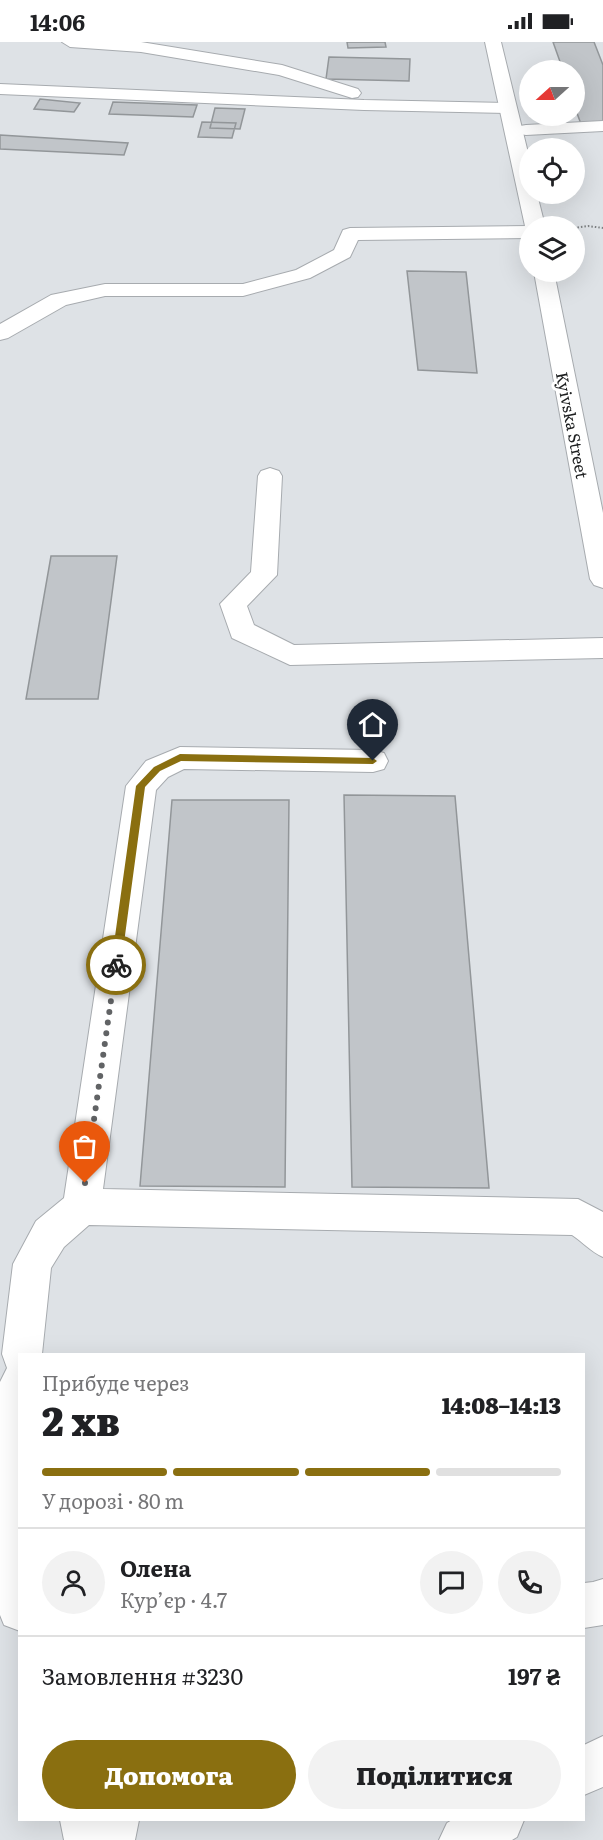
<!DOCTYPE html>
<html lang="uk">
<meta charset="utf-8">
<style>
body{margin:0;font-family:Literata,serif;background:#f2f2f2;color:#202124;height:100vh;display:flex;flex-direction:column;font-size:22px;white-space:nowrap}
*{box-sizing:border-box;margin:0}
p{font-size:20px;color:#757577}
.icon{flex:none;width:33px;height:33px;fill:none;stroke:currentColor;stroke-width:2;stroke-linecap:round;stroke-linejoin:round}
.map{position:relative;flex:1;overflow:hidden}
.side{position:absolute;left:18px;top:1311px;width:567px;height:468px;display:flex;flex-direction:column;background:#fff;border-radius:0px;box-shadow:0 6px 24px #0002}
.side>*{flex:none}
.needle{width:39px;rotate:249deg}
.controls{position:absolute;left:519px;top:18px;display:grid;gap:12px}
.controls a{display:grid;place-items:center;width:66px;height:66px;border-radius:50%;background:#fff;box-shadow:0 6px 24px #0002;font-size:30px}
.pin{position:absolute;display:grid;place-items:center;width:51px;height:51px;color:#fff;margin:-62px -26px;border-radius:50% 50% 50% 0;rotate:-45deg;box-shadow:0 0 6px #0007}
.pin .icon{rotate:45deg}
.courier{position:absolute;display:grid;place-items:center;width:60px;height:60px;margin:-30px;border:4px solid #8a6f10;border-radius:50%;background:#fff;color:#222;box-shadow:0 2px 8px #0007}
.overview em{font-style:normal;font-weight:800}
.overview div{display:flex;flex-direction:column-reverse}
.overview{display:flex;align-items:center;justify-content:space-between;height:102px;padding:0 24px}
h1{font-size:39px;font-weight:800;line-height:45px}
.bar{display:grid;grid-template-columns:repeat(4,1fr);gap:9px 6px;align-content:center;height:72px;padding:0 24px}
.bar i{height:8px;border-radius:4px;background:#e0e0e0}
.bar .selected{background:#8a6f10}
.bar p{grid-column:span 4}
.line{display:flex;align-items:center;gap:15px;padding:0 24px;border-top:2px solid #e0e0e0}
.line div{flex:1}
.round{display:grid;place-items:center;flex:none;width:63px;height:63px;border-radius:32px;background:#f2f2f2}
.action{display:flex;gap:12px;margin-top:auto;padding:12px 24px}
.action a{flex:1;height:69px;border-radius:36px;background:#8a6f10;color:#fff;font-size:24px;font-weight:800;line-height:69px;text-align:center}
.action a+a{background:#f2f2f2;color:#202124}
.status{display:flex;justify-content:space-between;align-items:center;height:42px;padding:0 30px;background:#fff;direction:ltr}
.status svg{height:16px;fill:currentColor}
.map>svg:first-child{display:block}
.building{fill:#c1c5c9;stroke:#929699;stroke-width:1.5}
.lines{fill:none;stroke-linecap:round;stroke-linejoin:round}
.minor-casing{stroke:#a7abaf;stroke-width:2}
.major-casing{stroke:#a7abaf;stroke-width:2}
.path{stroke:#7d8082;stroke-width:2;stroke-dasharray:1.5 2;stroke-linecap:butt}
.minor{fill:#fff;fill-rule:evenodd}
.major{fill:#fff;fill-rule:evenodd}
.route{fill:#8a6f10}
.done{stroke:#616365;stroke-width:6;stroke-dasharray:0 10.8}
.labels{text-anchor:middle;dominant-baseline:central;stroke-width:6;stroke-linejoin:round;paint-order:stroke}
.far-street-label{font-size:16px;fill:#1d1f20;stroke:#fff}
</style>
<div class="status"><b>14:06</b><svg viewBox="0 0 49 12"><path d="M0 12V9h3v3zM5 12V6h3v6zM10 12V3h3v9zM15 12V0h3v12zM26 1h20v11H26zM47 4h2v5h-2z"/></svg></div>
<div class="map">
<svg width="603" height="1798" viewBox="0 0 603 1798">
<rect width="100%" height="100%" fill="#dee2e6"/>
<!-- building -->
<path class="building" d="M 347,0 L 385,0 L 386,5 L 348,6 Z
M 553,0 L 594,0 L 603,23 L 603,82 L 581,82 L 574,63 L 574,28 L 563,28 Z
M 329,15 L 410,17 L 409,39 L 326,37 Z
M 40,57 L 80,61 L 74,70 L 34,67 Z
M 113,60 L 197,63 L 193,75 L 109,72 Z
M 215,66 L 245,67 L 240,87 L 210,86 Z
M 202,80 L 236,81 L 232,96 L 198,95 Z
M 0,93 L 128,101 L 124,113 L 0,107 Z
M 407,229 L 466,230 L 477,331 L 418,328 Z
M 51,514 L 117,514 L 98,657 L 26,657 Z
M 344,753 L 455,754 L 489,1146 L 352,1145 Z
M 172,758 L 289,758 L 285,1145 L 140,1144 Z"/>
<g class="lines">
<defs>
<path id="minor" d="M 62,0 L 141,0 L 282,23 L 358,47 L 361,51 L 358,55 L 352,56 L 279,33 L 141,10 L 70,5 Z
M 0,42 L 364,58 L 507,61 L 513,62 L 516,66 L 513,70 L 507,71 L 364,68 L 0,52 Z
M 603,79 L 603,89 L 526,93 L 520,92 L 517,88 L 520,84 L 526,83 Z
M 530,184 L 532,184 L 530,184 L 530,196 L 358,198 L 350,215 L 310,236 L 243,254 L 105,254 L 66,263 L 8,296 L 0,298 L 0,282 L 51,253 L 105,242 L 243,242 L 296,228 L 334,208 L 343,188 L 350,186 Z
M 270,426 L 279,429 L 282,434 L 277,533 L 247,564 L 254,583 L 294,603 L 603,596 L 603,616 L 290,623 L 232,596 L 220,562 L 251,530 L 258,434 L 261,429 Z
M 180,705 L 373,708 L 384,711 L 388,719 L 384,727 L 373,730 L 184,727 L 168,735 L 156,748 L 103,1147 L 578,1157 L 603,1170 L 603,1215 C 590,1209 584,1201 572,1193 L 89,1183 L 64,1205 L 51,1226 L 42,1312 L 20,1312 L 20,1589 L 4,1583 L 0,1573 L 0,1340 L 7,1326 L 2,1312 L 13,1222 L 36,1179 L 64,1156 L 126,744 L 146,719 Z
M 603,1537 L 603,1583 L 584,1586 L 584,1541 L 593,1540 Z
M 603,1694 L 603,1745 L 584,1753 L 584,1703 Z
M 60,1778 L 139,1778 L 135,1798 L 64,1798 Z
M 452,1778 L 524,1778 L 517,1795 L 512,1798 L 439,1798 L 447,1781 Z"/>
<path id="major" d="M 485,0 L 501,0 L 530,119 L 530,152 L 537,152 L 545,184 L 530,184 L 530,189 L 525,184 Z
M 534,230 L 554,230 L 603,471 L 603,546 L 594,543 L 590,537 Z"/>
</defs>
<!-- minor casing -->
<use href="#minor" class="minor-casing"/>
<!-- major casing -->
<use href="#major" class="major-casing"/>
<!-- path -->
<path class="path" d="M 574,186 L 588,184 L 603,186"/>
<!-- minor -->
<use href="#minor" class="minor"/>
<!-- major -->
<use href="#major" class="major"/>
</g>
<!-- route -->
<path class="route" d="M 180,712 L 373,716 L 377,719 L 373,722 L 181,719 L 160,729 L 145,745 L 121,923 L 116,928 L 111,923 L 136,744 L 154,725 Z"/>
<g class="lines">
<!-- done -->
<path class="done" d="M 85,1141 L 116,923"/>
</g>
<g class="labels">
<!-- far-street labels -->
<g class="far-street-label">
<text transform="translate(573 383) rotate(79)">Kyivska Street</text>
</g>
</g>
</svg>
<div class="controls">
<a><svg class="needle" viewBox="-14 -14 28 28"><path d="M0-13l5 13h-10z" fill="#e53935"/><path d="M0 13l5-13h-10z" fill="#757577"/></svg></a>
<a><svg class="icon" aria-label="locate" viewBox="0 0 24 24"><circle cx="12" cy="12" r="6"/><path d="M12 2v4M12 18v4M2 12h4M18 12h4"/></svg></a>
<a><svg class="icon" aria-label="layers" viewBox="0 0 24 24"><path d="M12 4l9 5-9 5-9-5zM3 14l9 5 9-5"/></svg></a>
</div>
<div class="pin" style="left:85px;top:1141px;background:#ea580c"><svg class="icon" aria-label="bag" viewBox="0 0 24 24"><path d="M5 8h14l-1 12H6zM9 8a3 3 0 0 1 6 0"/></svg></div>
<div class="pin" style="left:373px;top:719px;background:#1f2937"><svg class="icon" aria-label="home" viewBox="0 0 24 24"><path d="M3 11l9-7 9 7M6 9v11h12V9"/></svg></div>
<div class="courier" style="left:116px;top:923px"><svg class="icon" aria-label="bike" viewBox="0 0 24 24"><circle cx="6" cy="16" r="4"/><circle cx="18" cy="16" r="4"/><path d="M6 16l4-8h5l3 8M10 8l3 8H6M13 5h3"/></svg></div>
<section class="side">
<div class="overview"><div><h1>2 хв</h1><p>Прибуде через</p></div><em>14:08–14:13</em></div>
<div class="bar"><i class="selected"></i><i class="selected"></i><i class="selected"></i><i></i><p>У дорозі · 80 m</p></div>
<div class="line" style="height:108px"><a class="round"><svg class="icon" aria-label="person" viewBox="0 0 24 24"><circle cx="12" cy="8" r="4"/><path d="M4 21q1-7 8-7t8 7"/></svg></a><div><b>Олена</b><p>Кур’єр · 4.7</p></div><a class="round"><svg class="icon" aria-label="chat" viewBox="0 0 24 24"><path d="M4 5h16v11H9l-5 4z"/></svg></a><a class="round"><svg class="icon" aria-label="phone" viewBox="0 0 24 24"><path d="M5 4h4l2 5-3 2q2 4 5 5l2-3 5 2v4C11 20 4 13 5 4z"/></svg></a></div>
<div class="line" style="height:78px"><div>Замовлення #3230</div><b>197 ₴</b></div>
<div class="action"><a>Допомога</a><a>Поділитися</a></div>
</section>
</div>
